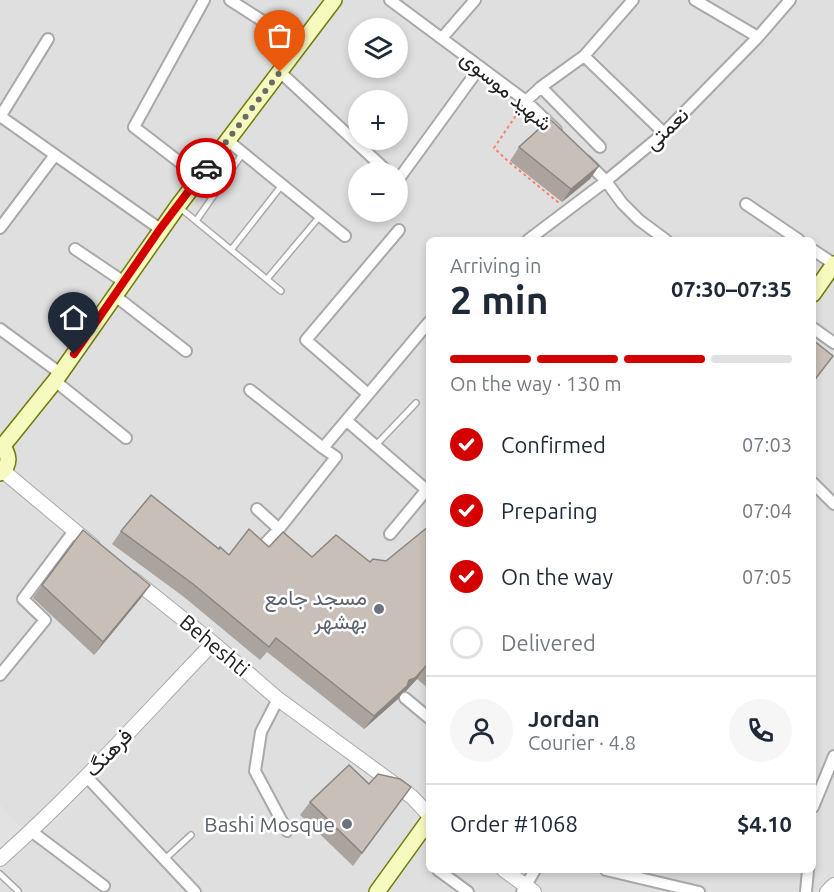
<!DOCTYPE html>
<meta charset="utf-8">
<style>
body{margin:0;font-family:Ubuntu,Vazirmatn,sans-serif;background:#f6f6f7;color:#1f2937;height:100vh;display:flex;flex-direction:column;font-size:22px;white-space:nowrap}
*{box-sizing:border-box;margin:0}
p{font-size:20px;color:#747a83}
.icon{flex:none;width:33px;height:33px;fill:none;stroke:currentColor;stroke-width:2;stroke-linecap:round;stroke-linejoin:round}
.map{position:relative;flex:1;overflow:hidden}
.details{position:absolute;left:426px;top:237px;width:390px;height:636px;display:flex;flex-direction:column;background:#fff;border-radius:9px;box-shadow:0 3px 9px #0003}
.details>*{flex:none}
.tools{position:absolute;left:348px;top:18px;display:grid;gap:12px}
.tools a{display:grid;place-items:center;width:60px;height:60px;border-radius:50%;background:#fff;box-shadow:0 3px 9px #0003;font-size:30px}
.pin{position:absolute;display:grid;place-items:center;width:51px;height:51px;color:#fff;margin:-62px -26px;border-radius:50% 50% 50% 0;rotate:-45deg;box-shadow:0 0 6px #0007}
.pin .icon{rotate:45deg}
.courier{position:absolute;display:grid;place-items:center;width:60px;height:60px;margin:-30px;border:4px solid #d40000;border-radius:50%;background:#fff;color:#222;box-shadow:0 2px 8px #0007}
.summary em{font-style:normal;font-weight:700}
.summary div{display:flex;flex-direction:column-reverse}
.summary{display:flex;align-items:center;justify-content:space-between;height:102px;padding:0 24px}
h1{font-size:39px;font-weight:700;line-height:45px}
.bar{display:grid;grid-template-columns:repeat(4,1fr);gap:9px 6px;align-content:center;height:72px;padding:0 24px}
.bar i{height:8px;border-radius:4px;background:#e0e1e3}
.bar .selected{background:#d40000}
.bar p{grid-column:span 4}
.line{display:flex;align-items:center;gap:15px;padding:0 24px;border-top:2px solid #e0e1e3}
.line div{flex:1}
.round{display:grid;place-items:center;flex:none;width:63px;height:63px;border-radius:32px;background:#f6f6f7}
ol{padding:0 24px;list-style:none}
li{display:flex;align-items:center;gap:18px;height:66px}
li p{margin-inline-start:auto}
li .icon{padding:6px;border-radius:50%;background:#d40000;color:#fff;stroke-width:4}
li:last-child{color:#747a83}
li i{width:33px;height:33px;border:3px solid #e0e1e3;border-radius:50%}
.map>svg:first-child{display:block}
.residential{fill:#e0dfdf;fill-rule:evenodd}
.parking{fill:#e2e2e2}
.lines{fill:none;stroke-linecap:round;stroke-linejoin:round}
.service-casing{stroke:#a9a9a9;stroke-width:8}
.minor-casing{stroke:#a9a9a9;stroke-width:14}
.tertiary-casing{stroke:#a9a9a9;stroke-width:16}
.secondary-casing{stroke:#707d05;stroke-width:18}
.path{stroke:#fa8072;stroke-width:2;stroke-dasharray:3 3;stroke-linecap:butt}
.service{stroke:#fff;stroke-width:5}
.minor{stroke:#fff;stroke-width:10}
.tertiary{stroke:#fff;stroke-width:14}
.secondary{stroke:#f7fabf;stroke-width:15}
.wall{fill:#aba49e}
.shaded-wall{fill:#8b8681}
.building{fill:#c7bfb8;stroke:#8b8681;stroke-width:1.5}
.done{stroke:#6b6a68;stroke-width:6;stroke-dasharray:0 10.8}
.route{stroke:#d40000;stroke-width:8}
.worship-dot{fill:#6b7280;stroke:#fff;stroke-width:2}
.labels{text-anchor:middle;dominant-baseline:central;stroke-width:5;stroke-linejoin:round;paint-order:stroke}
.street-label{font-size:21px;fill:#222;stroke:#fff}
.worship-label{font-size:21px;fill:#5b616d;stroke:#fff;text-anchor:end}
</style>
<div class="map">
<svg width="834" height="892" viewBox="0 0 834 892">
<rect width="100%" height="100%" fill="#f2efe9"/>
<!-- residential -->
<path class="residential" d="M 0,0 L 834,0 L 834,892 L 0,892 ZM 358,28 L 398,28 L 398,68 L 358,68 ZM 358,100 L 398,100 L 398,140 L 358,140 ZM 358,172 L 398,172 L 398,212 L 358,212 ZM 429,240 L 813,240 L 813,870 L 429,870 Z"/>
<!-- parking -->
<path class="parking" d="M 0,804 L 22,828 L 0,849 Z"/>
<g class="lines">
<defs>
<path id="service" d="M 179,207 L 281,291
M 196,221 L 243,153
M 231,250 L 282,185
M 267,279 L 320,216
M 375,446 L 416,403
M 165,859 L 191,835
M 0,874 L 18,891"/>
<path id="minor" d="M 230,0 L 300,45
M 390,0 L 526,101 L 556,130
M 695,0 L 758,37
M 442,38 L 475,0
M 584,56 L 664,133
M 280,72 L 388,172
M 541,87 L 600,147
M 526,101 L 541,87 L 584,56 L 633,0
M 0,116 L 160,229
M 0,117 L 48,39
M 227,140 L 345,236
M 586,161 L 606,181 L 622,203 L 639,220 L 666,240
M 199,177 L 134,127 L 204,0
M 398,180 L 480,67
M 746,204 L 799,240
M 0,228 L 55,155
M 528,240 L 606,181 L 664,133 L 758,37 L 790,0
M 75,249 L 124,282
M 813,250 L 834,264
M 114,295 L 186,351
M 813,328 L 834,343
M 0,329 L 60,373
M 55,381 L 126,438
M 250,390 L 323,448
M 368,394 L 306,340 L 399,230
M 347,421 L 429,492
M 813,483 L 834,504
M 257,509 L 279,529
M 390,534 L 429,487
M 260,549 L 279,529 L 336,457 L 323,448 L 429,322
M 0,675 L 45,620 L 23,599 L 74,531
M 405,698 L 429,718
M 278,699 L 261,732 L 255,771 L 287,831
M 86,776 L 195,892
M 813,807 L 834,756
M 31,831 L 104,886
M 438,870 L 468,892
M 606,870 L 699,892
M 522,892 L 535,870
M 806,892 L 808,870"/>
<path id="tertiary" d="M 3,471 L 93,546
M 133,579 L 213,643 L 278,699 L 412,797 L 429,815
M 0,859 C 76,792 143,716 213,643
M 504,870 L 534,892
M 827,892 L 834,885"/>
<path id="secondary" d="M 813,294 L 834,264
M 0,445 C 10,453 11,465 0,473
M 2,447 L 55,381 L 178,206 L 334,0
M 377,892 L 429,820"/>
</defs>
<!-- service casing -->
<use href="#service" class="service-casing"/>
<!-- minor casing -->
<use href="#minor" class="minor-casing"/>
<!-- tertiary casing -->
<use href="#tertiary" class="tertiary-casing"/>
<!-- secondary casing -->
<use href="#secondary" class="secondary-casing"/>
<!-- path -->
<path class="path" d="M 519,111 L 494,148 L 509,162 L 559,203"/>
<!-- service -->
<use href="#service" class="service"/>
<!-- minor -->
<use href="#minor" class="minor"/>
<!-- tertiary -->
<use href="#tertiary" class="tertiary"/>
<!-- secondary -->
<use href="#secondary" class="secondary"/>
</g>
<!-- wall -->
<path class="wall" d="M 519,147 L 599,166 L 590,179 L 562,202 L 510,161 Z
M 429,526 L 429,689 L 417,679 L 406,691 L 403,692 L 398,699 L 364,729 L 267,652 L 260,660 L 184,597 L 112,544 L 121,531 L 219,549 L 229,555 L 269,547 L 312,557 L 370,562 L 386,561 Z
M 42,585 L 141,598 L 94,655 L 33,598 Z
M 411,787 L 353,866 L 300,815 L 310,802 Z"/>
<!-- shaded-wall -->
<path class="shaded-wall" d="M 599,166 L 590,179 L 562,202 L 571,189 Z
M 150,585 L 141,598 L 94,655 L 103,642 Z
M 426,666 L 417,679 L 406,691 L 403,692 L 398,699 L 364,729 L 374,716 L 409,680 Z"/>
<!-- building -->
<path class="building" d="M 550,119 L 599,166 L 571,189 L 519,147 Z
M 813,340 L 833,356 L 813,382 Z
M 151,495 L 219,549 L 220,547 L 229,555 L 249,529 L 269,547 L 283,532 L 312,557 L 336,535 L 370,562 L 373,559 L 386,561 L 429,526 L 429,668 L 426,666 L 415,678 L 409,680 L 407,686 L 374,716 L 276,638 L 269,647 L 193,584 L 121,531 Z
M 83,530 L 150,585 L 103,642 L 42,585 Z
M 349,765 L 369,784 L 378,774 L 400,779 L 411,787 L 362,853 L 310,802 Z"/>
<g class="lines">
<!-- done -->
<path class="done" d="M 206,168 L 280,72"/>
<!-- route -->
<path class="route" d="M 74,354 L 160,229 L 206,168"/>
</g>
<!-- markers -->
<g class="worship-dot">
<circle cx="379" cy="609" r="6"/>
<circle cx="347" cy="824" r="6"/>
</g>
<g class="labels">
<!-- street labels -->
<g class="street-label">
<text transform="translate(507 90) rotate(40)">شهید موسوی</text>
<text transform="translate(666 128) rotate(-43)">نعمتی</text>
<text transform="translate(215 645) rotate(40)">Beheshti</text>
<text transform="translate(108 752) rotate(-46)">فرهنگ</text>
</g>
<!-- worship labels -->
<g class="worship-label">
<text x="367" y="597">مسجد جامع<tspan x="367" dy="24">بهشهر</tspan></text>
<text x="335" y="824">Bashi Mosque</text>
</g>
</g>
</svg>
<div class="tools">
<a><svg class="icon" aria-label="layers" viewBox="0 0 24 24"><path d="M12 4l9 5-9 5-9-5zM3 14l9 5 9-5"/></svg></a>
<a>+</a>
<a>−</a>
</div>
<div class="pin" style="left:280px;top:72px;background:#ea580c"><svg class="icon" aria-label="bag" viewBox="0 0 24 24"><path d="M5 8h14l-1 12H6zM9 8a3 3 0 0 1 6 0"/></svg></div>
<div class="pin" style="left:74px;top:354px;background:#1f2937"><svg class="icon" aria-label="home" viewBox="0 0 24 24"><path d="M3 11l9-7 9 7M6 9v11h12V9"/></svg></div>
<div class="courier" style="left:206px;top:168px"><svg class="icon" aria-label="car" viewBox="0 0 24 24"><path d="M5 17H2v-5l4-1 3-4h7l3 4 3 1v5h-3M9 17h6M6 11h13"/><circle cx="7" cy="17" r="2"/><circle cx="17" cy="17" r="2"/></svg></div>
<section class="details">
<div class="summary"><div><h1>2 min</h1><p>Arriving in</p></div><em>07:30–07:35</em></div>
<div class="bar"><i class="selected"></i><i class="selected"></i><i class="selected"></i><i></i><p>On the way · 130 m</p></div>
<ol>
<li><svg class="icon" aria-label="check" viewBox="0 0 24 24"><path d="M5 12l5 5 9-10"/></svg>Confirmed<p>07:03</p></li>
<li><svg class="icon" aria-label="check" viewBox="0 0 24 24"><path d="M5 12l5 5 9-10"/></svg>Preparing<p>07:04</p></li>
<li><svg class="icon" aria-label="check" viewBox="0 0 24 24"><path d="M5 12l5 5 9-10"/></svg>On the way<p>07:05</p></li>
<li><i></i>Delivered</li>
</ol>
<div class="line" style="height:108px"><a class="round"><svg class="icon" aria-label="person" viewBox="0 0 24 24"><circle cx="12" cy="8" r="4"/><path d="M4 21q1-7 8-7t8 7"/></svg></a><div><b>Jordan</b><p>Courier · 4.8</p></div><a class="round"><svg class="icon" aria-label="phone" viewBox="0 0 24 24"><path d="M5 4h4l2 5-3 2q2 4 5 5l2-3 5 2v4C11 20 4 13 5 4z"/></svg></a></div>
<div class="line" style="height:78px"><div>Order #1068</div><b>$4.10</b></div>
</section>
</div>
